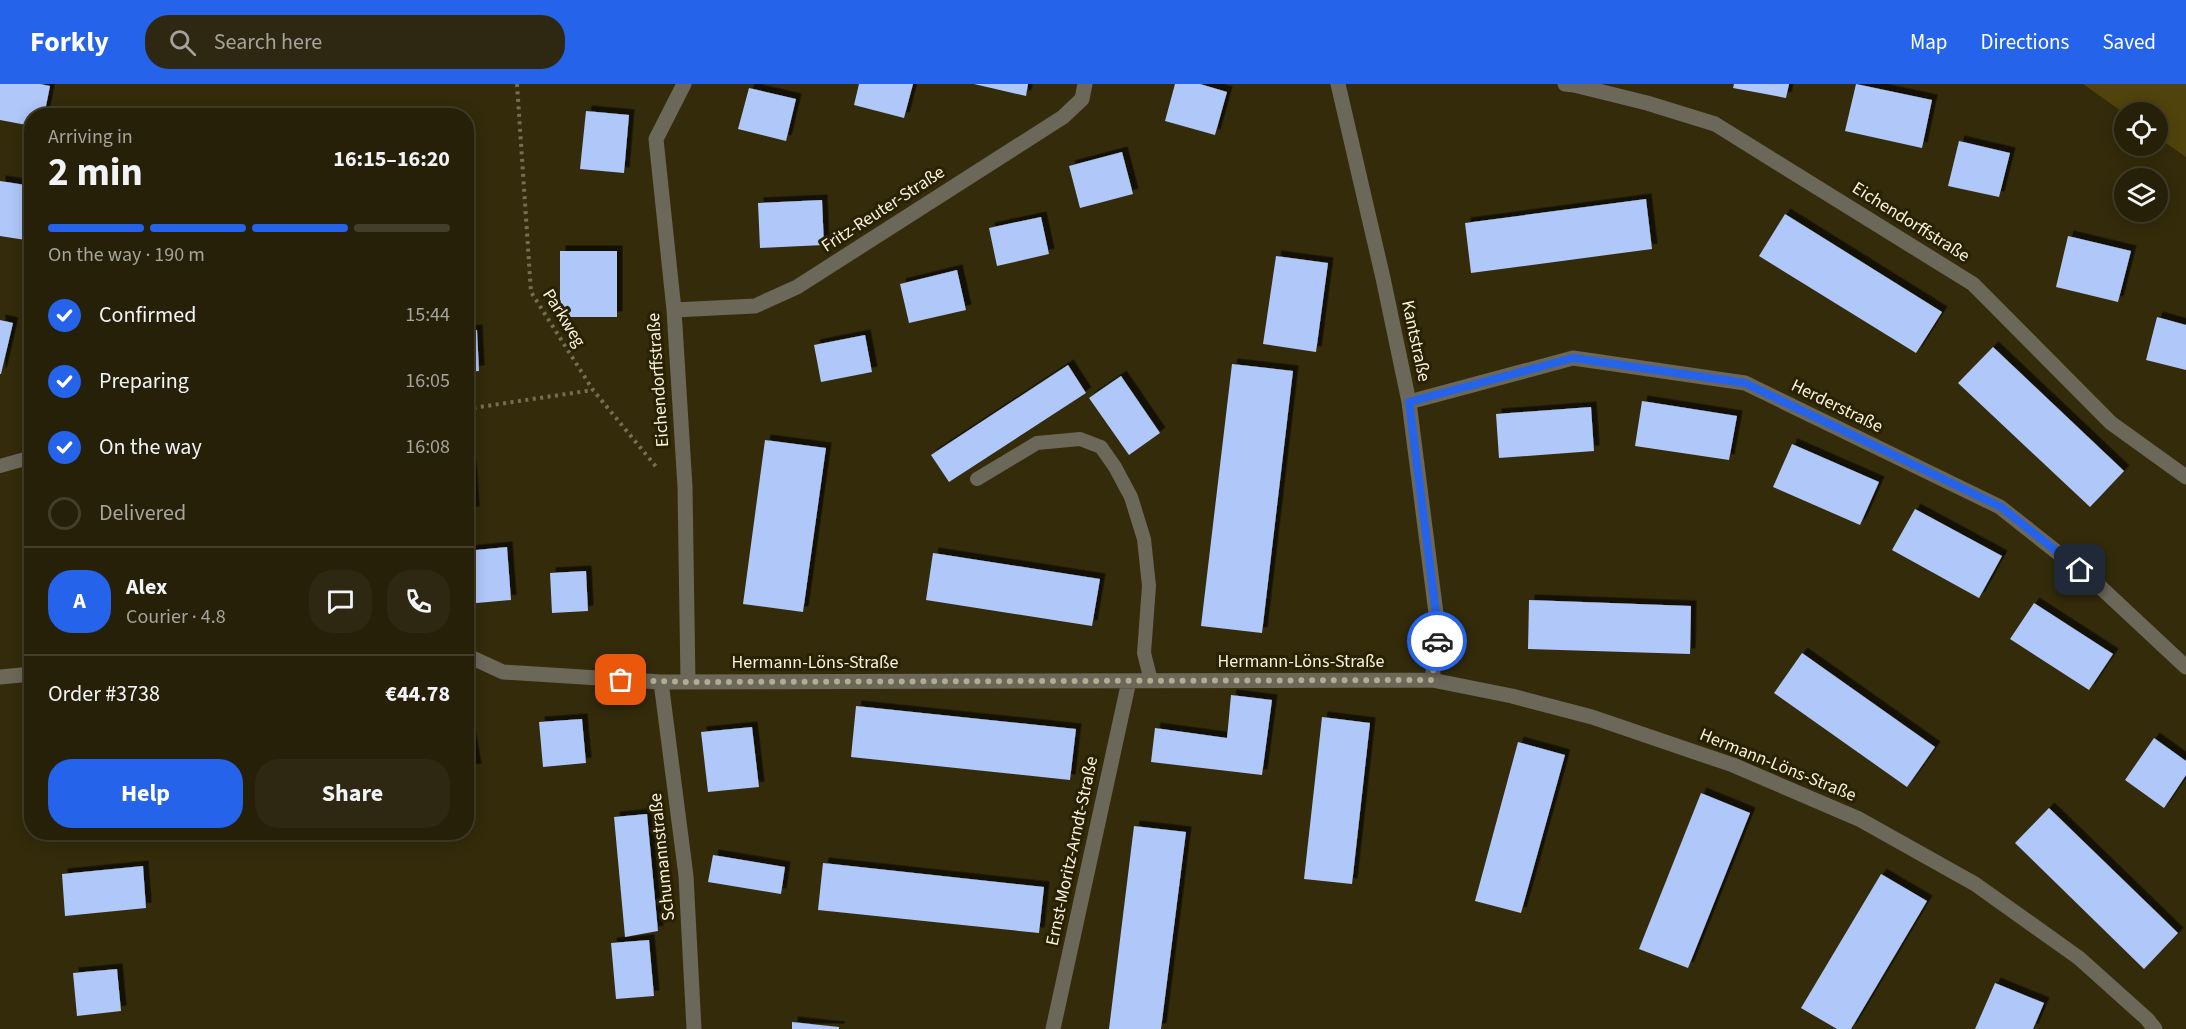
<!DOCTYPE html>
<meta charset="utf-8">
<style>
body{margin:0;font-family:"Source Sans 3",sans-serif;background:#2e2812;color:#f1f3f6;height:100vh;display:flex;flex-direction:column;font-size:22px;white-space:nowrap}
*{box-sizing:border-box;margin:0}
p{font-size:20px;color:#a4a39c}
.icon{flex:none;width:33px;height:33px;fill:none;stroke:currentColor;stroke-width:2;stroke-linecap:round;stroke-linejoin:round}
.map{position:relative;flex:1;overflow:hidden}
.drawer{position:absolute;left:24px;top:24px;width:450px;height:732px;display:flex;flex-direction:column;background:#262008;border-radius:24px;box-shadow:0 3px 15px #0003,0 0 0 2px #423e29}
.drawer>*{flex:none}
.controls{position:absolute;left:2114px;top:18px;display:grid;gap:12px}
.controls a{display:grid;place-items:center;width:54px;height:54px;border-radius:50%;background:#262008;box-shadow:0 3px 15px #0003,0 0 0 2px #423e29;font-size:30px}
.pin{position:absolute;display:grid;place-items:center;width:51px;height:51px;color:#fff;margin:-26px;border-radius:12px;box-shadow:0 3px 9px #0006}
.courier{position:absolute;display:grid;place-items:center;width:60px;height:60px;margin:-30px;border:4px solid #2563eb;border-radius:50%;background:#fff;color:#222;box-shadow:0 2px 8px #0007}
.overview em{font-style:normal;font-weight:700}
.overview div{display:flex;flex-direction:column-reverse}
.overview{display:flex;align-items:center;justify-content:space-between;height:102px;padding:0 24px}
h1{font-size:39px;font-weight:700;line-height:45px}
.bar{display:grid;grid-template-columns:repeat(4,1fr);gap:9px 6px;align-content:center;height:72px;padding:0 24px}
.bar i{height:8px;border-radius:4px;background:#423e29}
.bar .selected{background:#2563eb}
.bar p{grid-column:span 4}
.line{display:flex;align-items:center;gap:15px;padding:0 24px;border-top:2px solid #423e29}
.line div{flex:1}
.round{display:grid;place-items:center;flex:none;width:63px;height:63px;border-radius:24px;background:#2e2812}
ol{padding:0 24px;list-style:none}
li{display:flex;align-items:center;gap:18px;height:66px}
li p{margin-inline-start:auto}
li .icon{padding:6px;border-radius:50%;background:#2563eb;color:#fff;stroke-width:4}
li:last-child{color:#a4a39c}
li i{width:33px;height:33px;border:3px solid #423e29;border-radius:50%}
.primary-button{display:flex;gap:12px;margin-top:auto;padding:12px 24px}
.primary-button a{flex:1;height:69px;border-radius:24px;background:#2563eb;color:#fff;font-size:24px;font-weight:700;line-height:69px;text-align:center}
.primary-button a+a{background:#2e2812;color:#f1f3f6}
header{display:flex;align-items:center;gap:36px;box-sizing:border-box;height:84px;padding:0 30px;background:#2563eb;color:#fff}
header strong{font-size:28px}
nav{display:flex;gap:33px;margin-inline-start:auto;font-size:21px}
.search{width:420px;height:54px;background:#2e2812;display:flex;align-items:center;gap:15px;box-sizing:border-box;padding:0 21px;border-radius:24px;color:#a4a39c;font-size:22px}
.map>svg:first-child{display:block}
.park{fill:#50430c}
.building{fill:#afc7f9;filter:url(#shadow)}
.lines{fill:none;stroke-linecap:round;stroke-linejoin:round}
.path{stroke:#756e52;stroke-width:4;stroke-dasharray:3 4.5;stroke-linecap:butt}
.service{stroke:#6b6759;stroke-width:14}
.minor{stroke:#6b6759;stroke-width:15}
.done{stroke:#b2ac94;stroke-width:6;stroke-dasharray:0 10.8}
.route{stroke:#2563eb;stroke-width:8}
.labels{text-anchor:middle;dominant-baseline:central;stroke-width:6;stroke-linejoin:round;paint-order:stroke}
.street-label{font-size:18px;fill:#f6f2df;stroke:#292101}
</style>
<header>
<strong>Forkly</strong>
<div class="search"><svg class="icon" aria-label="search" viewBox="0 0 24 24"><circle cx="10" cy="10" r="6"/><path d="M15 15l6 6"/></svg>Search here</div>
<nav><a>Map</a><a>Directions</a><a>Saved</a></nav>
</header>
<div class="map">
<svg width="2186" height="945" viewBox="0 0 2186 945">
<defs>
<filter id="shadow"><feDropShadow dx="5.5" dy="-5.5" stdDeviation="0" flood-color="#0009"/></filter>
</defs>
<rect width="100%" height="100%" fill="#332b0a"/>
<!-- park -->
<path class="park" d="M 2083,0 L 2186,0 L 2186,73 L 2157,53 L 2157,28 L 2124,29 Z"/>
<!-- building -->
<path class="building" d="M 0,0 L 40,0 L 50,2 L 44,32 L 32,32 L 32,42 L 0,36 Z
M 859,0 L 913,0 L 904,34 L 854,21 Z
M 974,0 L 1028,0 L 1026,12 Z
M 1175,0 L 1200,0 L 1227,8 L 1215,51 L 1165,37 Z
M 1734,0 L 1789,0 L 1786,14 L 1733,4 Z
M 1856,0 L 1932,16 L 1922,64 L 1845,47 Z
M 749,4 L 796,15 L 786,57 L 738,45 Z
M 586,27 L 629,31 L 624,89 L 580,85 Z
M 1959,57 L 2010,69 L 1999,113 L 1948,102 Z
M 1122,68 L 1133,110 L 1080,124 L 1069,82 Z
M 0,97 L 32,102 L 32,157 L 0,152 Z
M 1646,115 L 1652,165 L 1471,189 L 1465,139 Z
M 822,116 L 824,161 L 760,164 L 758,119 Z
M 1785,130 L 1942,228 L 1916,269 L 1759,172 Z
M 1041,133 L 1049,170 L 997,182 L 989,144 Z
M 2068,152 L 2131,167 L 2118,218 L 2056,203 Z
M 560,167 L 617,167 L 617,233 L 560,233 Z
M 1276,172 L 1328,179 L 1316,268 L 1263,260 Z
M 957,186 L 966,226 L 909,239 L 900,200 Z
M 2157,233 L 2186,241 L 2186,286 L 2146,276 Z
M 0,236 L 13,239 L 1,290 L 0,290 Z
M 477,246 L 479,287 L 466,288 L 466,247 Z
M 865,251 L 872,288 L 821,298 L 814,261 Z
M 1993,263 L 2124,387 L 2090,423 L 1958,299 Z
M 1232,280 L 1293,287 L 1262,549 L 1201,542 Z
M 1068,281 L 1086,309 L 949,398 L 931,371 Z
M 1121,292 L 1160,349 L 1129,371 L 1089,314 Z
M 1642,317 L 1737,332 L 1729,376 L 1635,362 Z
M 1591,323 L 1594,367 L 1499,374 L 1496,330 Z
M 765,356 L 826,364 L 803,528 L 743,520 Z
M 1792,360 L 1879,398 L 1860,441 L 1773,403 Z
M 466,382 L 471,382 L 474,428 L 466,428 Z
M 1915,425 L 2002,472 L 1979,514 L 1892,466 Z
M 507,463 L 511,516 L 466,520 L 466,467 Z
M 933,469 L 1100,495 L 1092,542 L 926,516 Z
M 586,487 L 588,527 L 552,529 L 550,489 Z
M 1529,516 L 1691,522 L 1690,570 L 1528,565 Z
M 2034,519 L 2113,570 L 2089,606 L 2010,555 Z
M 1802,569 L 1935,663 L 1907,703 L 1774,609 Z
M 1231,611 L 1272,616 L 1262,691 L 1151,678 L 1155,644 L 1227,654 Z
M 856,622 L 1076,645 L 1070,696 L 851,673 Z
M 1322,633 L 1370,639 L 1352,800 L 1304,795 Z
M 582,635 L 586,679 L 543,683 L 539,638 Z
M 468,639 L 476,685 L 466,686 L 466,640 Z
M 752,643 L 759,703 L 708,708 L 701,648 Z
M 2154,654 L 2186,677 L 2186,691 L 2164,724 L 2125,696 Z
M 1518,658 L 1565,671 L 1521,829 L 1475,817 Z
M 1701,709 L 1750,729 L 1688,884 L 1639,865 Z
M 2049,724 L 2178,849 L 2144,885 L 2015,759 Z
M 647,730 L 658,847 L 625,853 L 614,733 Z
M 1134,742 L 1186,748 L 1161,945 L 1109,945 Z
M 713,771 L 785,783 L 781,810 L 708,798 Z
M 823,779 L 1044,803 L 1039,849 L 818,826 Z
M 143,782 L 146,824 L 65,832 L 62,790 Z
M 1881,790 L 1927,817 L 1851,945 L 1837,945 L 1801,924 Z
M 649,856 L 654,912 L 616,915 L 611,859 Z
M 117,885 L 121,927 L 77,932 L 73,889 Z
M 1995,899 L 2044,919 L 2033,945 L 1975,945 Z
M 792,938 L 839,943 L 839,945 L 792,945 Z"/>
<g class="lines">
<!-- path -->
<path class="path" d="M 517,0 L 531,208 L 593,306 L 658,385
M 466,325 L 593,306"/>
<!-- service -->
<path class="service" d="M 0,382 L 32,373
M 977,395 L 1037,359 L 1080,355 L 1101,363 L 1115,383 L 1131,413 L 1144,455 L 1149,502 L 1144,569 L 1151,597"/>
<!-- minor -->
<path class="minor" d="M 684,0 L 656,55 L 674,226 L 685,403 L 688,598
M 1338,0 L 1383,194 L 1409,318 L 1438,545 L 1432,596
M 1565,0 L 1574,1 L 1647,19 L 1715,40 L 1973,200 L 2111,339 L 2186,393
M 674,226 L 755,222 L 797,203 L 1063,33 L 1082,15 L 1085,0
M 1409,318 L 1573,274 L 1745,299 L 2000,423 L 2096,499 L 2186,583
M 466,571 L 503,588 L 661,598 L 1432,596 L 1512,612 L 1592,633 L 1733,681 L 1859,735 L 1975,800 L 2079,874 L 2147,935 L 2155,945
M 0,593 L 32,590
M 661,598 L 686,792 L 694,945
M 1053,945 L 1129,597"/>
</g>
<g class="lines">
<!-- done -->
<path class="done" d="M 621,596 L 688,598 L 1432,596 L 1437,557"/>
<!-- route -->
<path class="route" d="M 1437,557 L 1438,545 L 1409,318 L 1573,274 L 1745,299 L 2001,423 L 2080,486"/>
</g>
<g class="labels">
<!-- street labels -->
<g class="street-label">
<text transform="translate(883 125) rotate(-33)">Fritz-Reuter-Straße</text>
<text transform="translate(1911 138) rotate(32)">Eichendorffstraße</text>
<text transform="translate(564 234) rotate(58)">Parkweg</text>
<text transform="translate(1416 257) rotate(78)">Kantstraße</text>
<text transform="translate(658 296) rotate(-94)">Eichendorffstraße</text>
<text transform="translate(1837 322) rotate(26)">Herderstraße</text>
<text x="1301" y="577">Hermann-Löns-Straße</text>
<text x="815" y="578">Hermann-Löns-Straße</text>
<text transform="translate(1778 681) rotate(22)">Hermann-Löns-Straße</text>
<text transform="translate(1072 767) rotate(-78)">Ernst-Moritz-Arndt-Straße</text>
<text transform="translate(662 773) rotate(-96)">Schumannstraße</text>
</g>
</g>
</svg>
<div class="controls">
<a><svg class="icon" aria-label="locate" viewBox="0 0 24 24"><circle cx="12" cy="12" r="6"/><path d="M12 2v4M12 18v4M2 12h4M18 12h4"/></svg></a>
<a><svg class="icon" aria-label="layers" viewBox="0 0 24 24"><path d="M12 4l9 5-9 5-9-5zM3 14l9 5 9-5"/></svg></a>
</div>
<div class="pin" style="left:621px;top:596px;background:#ea580c"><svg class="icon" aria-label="bag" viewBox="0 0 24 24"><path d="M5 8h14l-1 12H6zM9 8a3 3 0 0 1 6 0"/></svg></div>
<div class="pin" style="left:2080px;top:486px;background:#1f2937"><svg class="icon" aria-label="home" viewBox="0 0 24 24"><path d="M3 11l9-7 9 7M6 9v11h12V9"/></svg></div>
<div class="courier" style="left:1437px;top:557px"><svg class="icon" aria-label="car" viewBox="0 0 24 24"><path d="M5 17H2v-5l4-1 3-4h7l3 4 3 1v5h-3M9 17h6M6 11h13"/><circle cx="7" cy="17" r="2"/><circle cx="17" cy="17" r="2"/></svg></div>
<section class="drawer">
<div class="overview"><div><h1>2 min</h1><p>Arriving in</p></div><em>16:15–16:20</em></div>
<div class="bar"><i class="selected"></i><i class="selected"></i><i class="selected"></i><i></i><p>On the way · 190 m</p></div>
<ol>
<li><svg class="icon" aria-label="check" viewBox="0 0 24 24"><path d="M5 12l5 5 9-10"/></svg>Confirmed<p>15:44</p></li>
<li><svg class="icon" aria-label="check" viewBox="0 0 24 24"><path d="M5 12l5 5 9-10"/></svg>Preparing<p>16:05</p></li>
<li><svg class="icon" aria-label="check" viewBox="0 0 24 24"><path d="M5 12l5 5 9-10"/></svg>On the way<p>16:08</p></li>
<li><i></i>Delivered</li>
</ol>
<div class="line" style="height:108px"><b class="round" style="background:#2563eb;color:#fff">A</b><div><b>Alex</b><p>Courier · 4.8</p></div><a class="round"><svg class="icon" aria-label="chat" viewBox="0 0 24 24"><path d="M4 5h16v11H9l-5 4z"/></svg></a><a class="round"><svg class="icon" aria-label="phone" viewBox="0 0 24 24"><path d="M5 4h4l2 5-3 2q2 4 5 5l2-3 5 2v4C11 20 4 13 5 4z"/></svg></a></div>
<div class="line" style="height:78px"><div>Order #3738</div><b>€44.78</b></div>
<div class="primary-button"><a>Help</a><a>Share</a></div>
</section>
</div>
